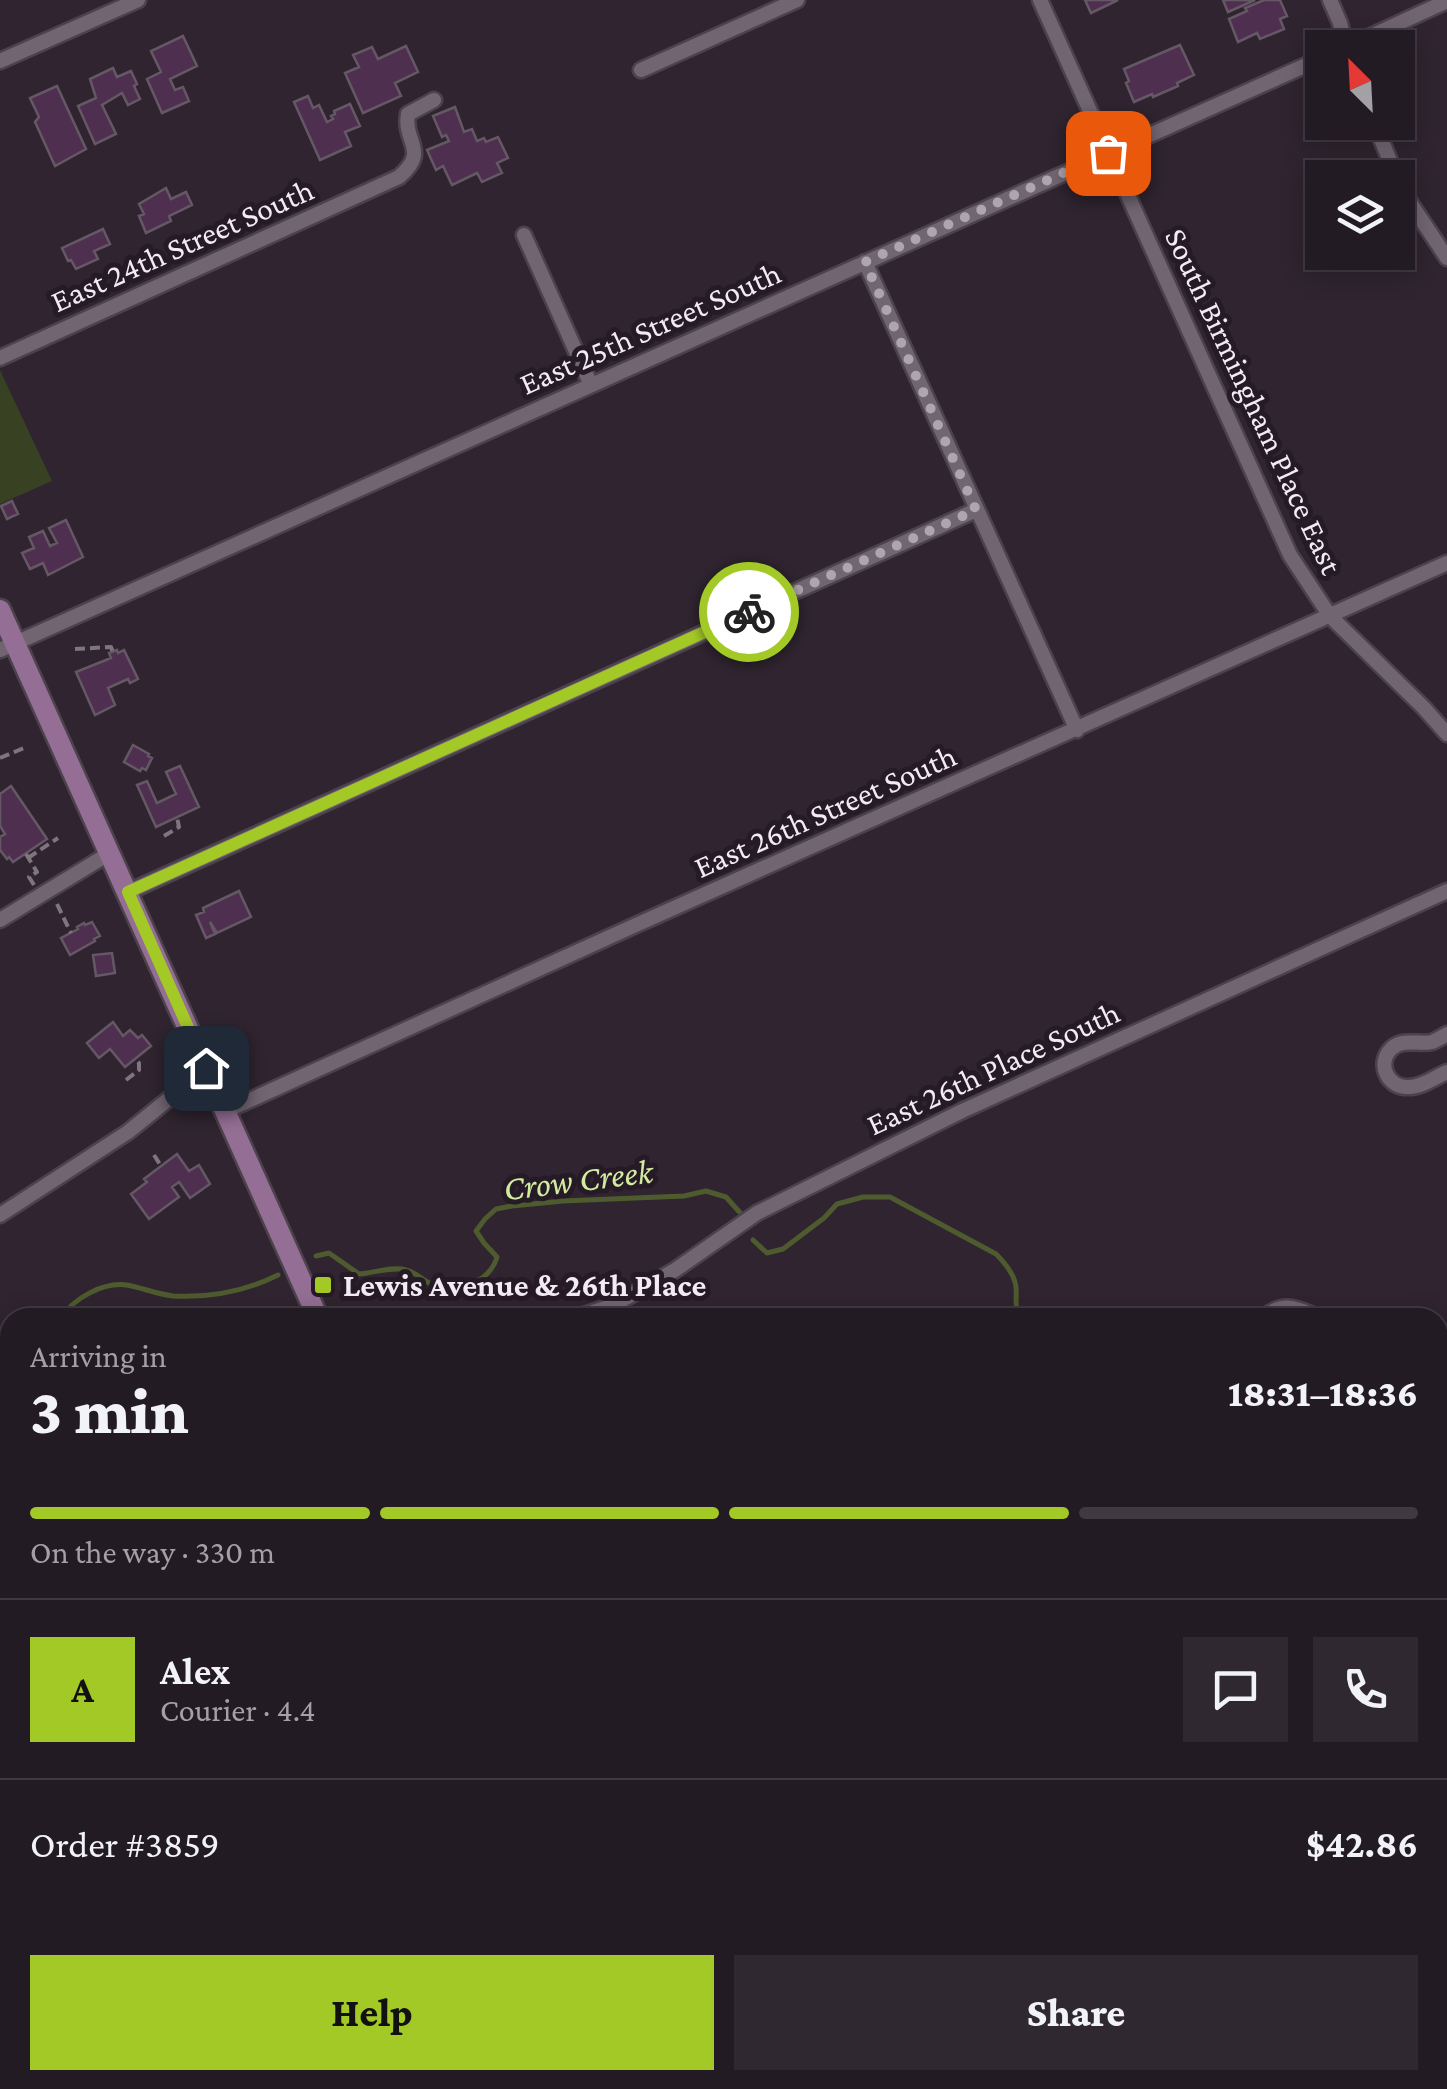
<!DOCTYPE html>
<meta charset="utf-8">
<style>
body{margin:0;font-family:"Crimson Pro",serif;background:#2f2830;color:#f1f3f6;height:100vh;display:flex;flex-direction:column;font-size:38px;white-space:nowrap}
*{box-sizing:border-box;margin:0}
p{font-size:32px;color:#a3a1a6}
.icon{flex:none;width:55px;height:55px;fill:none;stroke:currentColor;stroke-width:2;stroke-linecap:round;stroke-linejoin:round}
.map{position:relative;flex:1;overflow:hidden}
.drawer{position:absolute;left:0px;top:1308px;width:1448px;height:782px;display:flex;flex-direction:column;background:#231b23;border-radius:30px 30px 0 0;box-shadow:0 5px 25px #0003,0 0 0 2px #403941}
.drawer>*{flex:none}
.needle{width:65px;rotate:336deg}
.fabs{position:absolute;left:1305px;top:30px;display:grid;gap:20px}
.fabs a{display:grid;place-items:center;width:110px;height:110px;border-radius:0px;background:#231b23;box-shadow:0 5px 25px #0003,0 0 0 2px #403941;font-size:50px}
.pin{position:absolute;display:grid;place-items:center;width:85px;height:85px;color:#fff;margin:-42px;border-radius:20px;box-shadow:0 5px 15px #0006}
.courier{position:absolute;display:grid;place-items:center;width:100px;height:100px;margin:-50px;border:8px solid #a3c927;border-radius:50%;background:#fff;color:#222;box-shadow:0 2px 12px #0007}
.overview em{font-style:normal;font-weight:800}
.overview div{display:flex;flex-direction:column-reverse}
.overview{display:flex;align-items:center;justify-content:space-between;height:170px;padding:0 30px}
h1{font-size:65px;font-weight:800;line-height:75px}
.bar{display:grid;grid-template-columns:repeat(4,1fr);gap:15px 10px;align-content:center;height:120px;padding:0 30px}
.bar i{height:12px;border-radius:8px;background:#403941}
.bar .active{background:#a3c927}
.bar p{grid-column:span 4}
.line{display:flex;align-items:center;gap:25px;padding:0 30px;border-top:2px solid #403941}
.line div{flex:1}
.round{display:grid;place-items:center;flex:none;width:105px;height:105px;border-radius:0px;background:#2f2830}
.cta{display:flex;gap:20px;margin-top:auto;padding:20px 30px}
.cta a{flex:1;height:115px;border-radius:0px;background:#a3c927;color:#111;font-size:40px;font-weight:800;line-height:115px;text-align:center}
.cta a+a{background:#2f2830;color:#f1f3f6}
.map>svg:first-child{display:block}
.green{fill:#384122}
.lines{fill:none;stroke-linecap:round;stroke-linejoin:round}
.stream{stroke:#4e5b2e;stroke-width:5}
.building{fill:#4f2f4f;stroke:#655865;stroke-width:2.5}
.street-casing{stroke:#4c424c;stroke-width:19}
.secondary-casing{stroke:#4c424c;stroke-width:25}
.path{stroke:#7e757e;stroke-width:4;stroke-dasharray:10 5;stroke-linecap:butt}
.street{stroke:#726572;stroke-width:14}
.secondary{stroke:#946e94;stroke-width:20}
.done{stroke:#aea5ae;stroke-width:10;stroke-dasharray:0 18}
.route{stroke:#a3c927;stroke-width:12}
.poi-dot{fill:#a3c927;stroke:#251a25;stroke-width:4}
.labels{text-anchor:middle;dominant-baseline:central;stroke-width:10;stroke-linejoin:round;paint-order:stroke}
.street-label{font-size:32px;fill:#f3ebf3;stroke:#251a25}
.poi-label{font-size:32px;font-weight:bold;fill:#f3ebf3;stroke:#251a25;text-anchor:start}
.water-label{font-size:35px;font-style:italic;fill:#d3eba1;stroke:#251a25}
</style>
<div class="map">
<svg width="1447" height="2089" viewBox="0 0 1447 2089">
<rect width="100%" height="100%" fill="#2f242f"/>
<!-- green -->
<path class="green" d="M 0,370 L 52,481 L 0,504 Z"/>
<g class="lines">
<!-- stream -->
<path class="stream" d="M 753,1240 L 767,1253 L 783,1249 L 824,1218 L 837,1204 L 863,1197 L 890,1197 L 996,1254 C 1004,1262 1012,1271 1015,1282 C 1020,1298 1008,1309 1029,1318
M 316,1256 L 329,1253 L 359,1274 C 373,1273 393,1266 406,1270 C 416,1272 423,1281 433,1285 C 456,1295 490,1282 497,1257 L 484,1243 L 476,1231 L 485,1219 L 496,1209 L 512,1206 L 563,1201 L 684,1196 L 706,1191 L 726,1197 L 743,1216
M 60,1318 C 75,1298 102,1282 127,1285 C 142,1288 157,1294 173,1296 C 211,1298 244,1292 278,1275
M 1071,1318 L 1084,1309
M 0,1430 L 10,1430"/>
</g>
<!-- building -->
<path class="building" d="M 1085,0 L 1118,0 L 1091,13 Z
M 1223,0 L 1255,0 L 1228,12 Z
M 1264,0 L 1280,0 L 1287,16 L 1280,19 L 1284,29 L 1260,39 L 1257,33 L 1238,42 L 1229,19 L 1247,11 L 1245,8 Z
M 183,36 L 197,66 L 170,79 L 175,90 L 183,87 L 189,101 L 162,113 L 147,79 L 161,72 L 151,51 Z
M 1180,45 L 1194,75 L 1177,83 L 1178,86 L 1153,97 L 1152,94 L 1134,102 L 1126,83 L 1129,81 L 1124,69 Z
M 406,46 L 418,72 L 395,83 L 401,96 L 363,113 L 345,73 L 359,67 L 353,55 L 372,47 L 378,59 Z
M 113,68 L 117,77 L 131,71 L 137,84 L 134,86 L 140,99 L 128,105 L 122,93 L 102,105 L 116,134 L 95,144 L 78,106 L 96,98 L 90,79 Z
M 57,86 L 86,149 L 55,166 L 35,122 L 39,117 L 30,98 Z
M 308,96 L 313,108 L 319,105 L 327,122 L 333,119 L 331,116 L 335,114 L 334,111 L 350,104 L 360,126 L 345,132 L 351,146 L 320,160 L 294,102 Z
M 455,107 L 464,132 L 472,129 L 477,141 L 484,138 L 486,142 L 498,137 L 508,158 L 497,163 L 502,173 L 482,182 L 477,173 L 452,185 L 443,166 L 436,170 L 427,150 L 449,141 L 446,135 L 442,137 L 433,116 Z
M 166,188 L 171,199 L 186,192 L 192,205 L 169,216 L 171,221 L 146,233 L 139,216 L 144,214 L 139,204 Z
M 103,229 L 110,244 L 94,251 L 98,259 L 76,269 L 71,260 L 68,261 L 62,248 Z
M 12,501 L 18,514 L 7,519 L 1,506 Z
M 66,520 L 83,557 L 48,575 L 43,563 L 30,569 L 22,553 L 34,548 L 29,537 L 43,531 L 50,546 L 57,543 L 49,528 Z
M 117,650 L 118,653 L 124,650 L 138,679 L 130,683 L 128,679 L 108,688 L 115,705 L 95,715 L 76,672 L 111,658 L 109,653 Z
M 133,745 L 149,754 L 148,756 L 152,758 L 146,770 L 142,768 L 140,771 L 124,762 Z
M 180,766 L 199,807 L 156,827 L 137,785 L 147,781 L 157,803 L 176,794 L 166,772 Z
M 11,786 L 47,839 L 13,862 L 9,857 L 7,859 L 0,850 L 0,837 L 5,834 L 0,826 L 0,794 Z
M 239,891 L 251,917 L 217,933 L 210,922 L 215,934 L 206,938 L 196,915 L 204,912 L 203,908 Z
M 92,922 L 100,936 L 94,939 L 95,941 L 70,955 L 61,938 L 78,929 L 77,927 L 84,923 L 85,925 Z
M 112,953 L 115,973 L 96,976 L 93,955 Z
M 113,1022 L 123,1036 L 130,1030 L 138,1038 L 142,1035 L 151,1046 L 125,1067 L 110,1049 L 99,1058 L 87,1043 Z
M 177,1154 L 189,1171 L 199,1165 L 210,1184 L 190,1198 L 179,1182 L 172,1187 L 179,1197 L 149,1219 L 131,1194 L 147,1182 L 144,1179 Z"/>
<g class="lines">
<defs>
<path id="street" d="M 1040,0 L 1290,555 L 1330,616 L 1424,708 L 1447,734
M 1330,0 L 1340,23 L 1346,48
M 1345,48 L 1447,1
M 0,61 L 138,0
M 641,70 L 797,0
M 1374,122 L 1397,178
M 1398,179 L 1405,195 L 1447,258
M 524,235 L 591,385
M 865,262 L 1077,730
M 0,358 L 399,177 C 430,150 403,143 408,114 L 434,100
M 0,650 L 1322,58
M 128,892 L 976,510
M 0,920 L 110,853
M 1447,1034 C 1442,1037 1437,1040 1432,1042 C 1419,1045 1404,1038 1392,1048 C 1375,1064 1389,1089 1409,1087 C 1423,1087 1435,1077 1447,1072
M 226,1111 L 638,924 L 1447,563
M 0,1215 L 128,1132 L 207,1068
M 574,1318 L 612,1306 L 675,1270 L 757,1213 L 962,1111 L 1447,891
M 1262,1318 C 1285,1300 1297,1309 1321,1318
M 1438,1352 L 1447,1348
M 1438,1504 L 1447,1500
M 0,1583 L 10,1578
M 1438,1867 L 1447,1868
M 0,1911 L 10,1907
M 312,2080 L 316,2089
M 721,2089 L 739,2080"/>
<path id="secondary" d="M 0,610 L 318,1318
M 663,2080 L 667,2089"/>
</defs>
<!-- street casing -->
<use href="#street" class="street-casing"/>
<!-- secondary casing -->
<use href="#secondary" class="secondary-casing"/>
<!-- path -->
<path class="path" d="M 75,649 L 111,647 L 113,652
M 0,758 L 24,748
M 164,836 L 179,827 L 177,817
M 26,854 L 37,872 L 29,877 L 34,885
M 28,858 L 58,838
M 57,904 L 71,933
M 126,1080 L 139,1070 L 139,1063 L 135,1059
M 154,1155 L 161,1166"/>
<!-- street -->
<use href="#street" class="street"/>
<!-- secondary -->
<use href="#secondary" class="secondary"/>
</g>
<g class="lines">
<!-- done -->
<path class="done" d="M 749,612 L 976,510 L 865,262 L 1108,153"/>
<!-- route -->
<path class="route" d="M 206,1068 L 128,892 L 749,612"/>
</g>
<!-- markers -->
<rect class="poi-dot" x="313" y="1275" width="20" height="20" rx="5"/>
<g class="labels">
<!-- street labels -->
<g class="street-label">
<text transform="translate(182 245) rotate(-24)">East 24th Street South</text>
<text transform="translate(650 328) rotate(-24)">East 25th Street South</text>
<text transform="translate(1254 401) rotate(65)">South Birmingham Place East</text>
<text transform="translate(825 811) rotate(-24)">East 26th Street South</text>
<text transform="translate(993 1068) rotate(-25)">East 26th Place South</text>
</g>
<!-- poi labels -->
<g class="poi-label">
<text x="343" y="1285">Lewis Avenue &amp; 26th Place</text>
</g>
<!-- water labels -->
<g class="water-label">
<text transform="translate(578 1180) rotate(-7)">Crow Creek</text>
</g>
</g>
</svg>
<div class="fabs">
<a><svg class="needle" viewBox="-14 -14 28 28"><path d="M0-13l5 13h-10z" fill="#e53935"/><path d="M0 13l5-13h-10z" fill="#a3a1a6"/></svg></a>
<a><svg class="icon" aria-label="layers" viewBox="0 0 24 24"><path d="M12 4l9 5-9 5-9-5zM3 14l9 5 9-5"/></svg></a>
</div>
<div class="pin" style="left:1108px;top:153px;background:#ea580c"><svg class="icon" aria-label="bag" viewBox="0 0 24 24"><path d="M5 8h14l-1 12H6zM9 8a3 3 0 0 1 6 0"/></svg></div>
<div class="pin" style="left:206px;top:1068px;background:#1f2937"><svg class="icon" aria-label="home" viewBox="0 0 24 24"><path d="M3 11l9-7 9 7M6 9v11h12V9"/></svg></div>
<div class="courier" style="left:749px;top:612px"><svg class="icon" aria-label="bike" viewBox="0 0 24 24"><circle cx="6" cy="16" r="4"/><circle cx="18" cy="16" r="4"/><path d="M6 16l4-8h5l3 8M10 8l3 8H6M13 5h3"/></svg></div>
<section class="drawer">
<div class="overview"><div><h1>3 min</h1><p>Arriving in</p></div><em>18:31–18:36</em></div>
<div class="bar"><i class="active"></i><i class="active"></i><i class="active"></i><i></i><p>On the way · 330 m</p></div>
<div class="line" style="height:180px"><b class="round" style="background:#a3c927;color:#111">A</b><div><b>Alex</b><p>Courier · 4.4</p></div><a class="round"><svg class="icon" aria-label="chat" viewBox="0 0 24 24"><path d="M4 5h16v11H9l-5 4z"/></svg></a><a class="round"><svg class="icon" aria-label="phone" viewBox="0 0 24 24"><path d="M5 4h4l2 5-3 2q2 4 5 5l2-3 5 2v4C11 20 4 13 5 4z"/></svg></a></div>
<div class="line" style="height:130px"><div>Order #3859</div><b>$42.86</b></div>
<div class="cta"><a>Help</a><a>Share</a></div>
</section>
</div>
